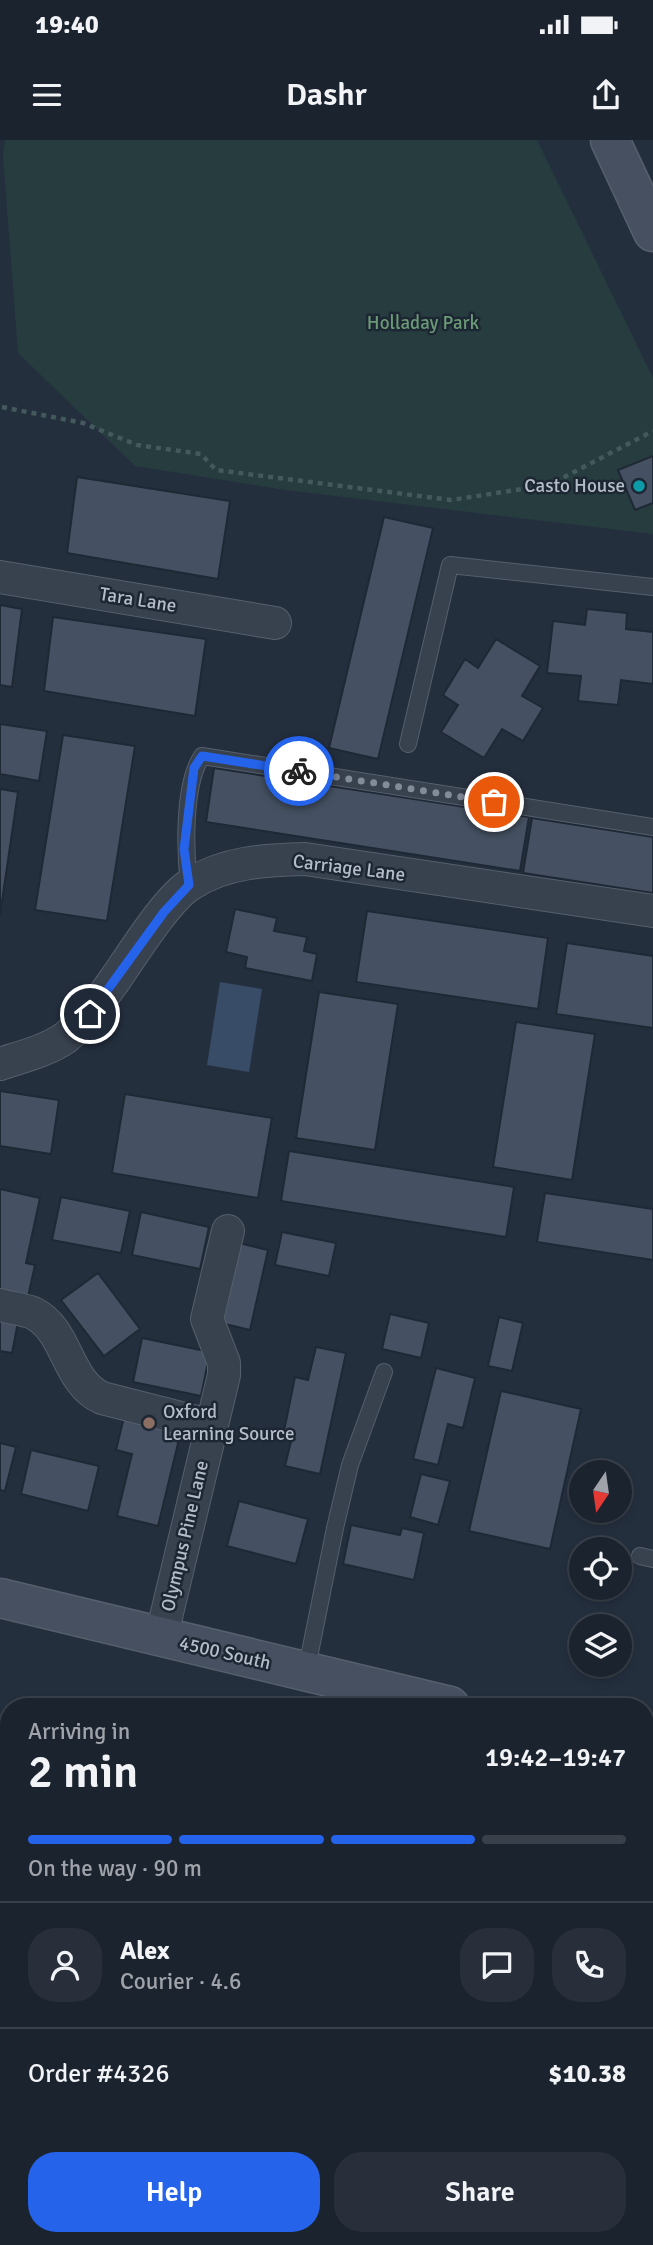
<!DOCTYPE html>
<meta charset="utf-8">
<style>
body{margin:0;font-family:Signika,sans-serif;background:#282f3a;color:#f1f3f6;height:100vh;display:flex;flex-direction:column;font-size:26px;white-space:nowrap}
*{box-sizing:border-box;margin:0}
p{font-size:23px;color:#a0a4aa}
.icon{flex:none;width:38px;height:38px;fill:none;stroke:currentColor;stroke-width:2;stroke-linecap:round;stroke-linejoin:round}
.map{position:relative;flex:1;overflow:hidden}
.panel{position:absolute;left:0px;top:1558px;width:654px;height:548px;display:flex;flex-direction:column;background:#1b232e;border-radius:28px 28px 0 0;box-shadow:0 4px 10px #0003,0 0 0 2px #39404a}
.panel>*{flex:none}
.needle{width:46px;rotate:193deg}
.controls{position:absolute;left:569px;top:1320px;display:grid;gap:14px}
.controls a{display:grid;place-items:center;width:63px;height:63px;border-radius:50%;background:#1b232e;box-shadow:0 4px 10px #0003,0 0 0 2px #39404a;font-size:35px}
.pin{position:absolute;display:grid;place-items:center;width:60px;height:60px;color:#fff;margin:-30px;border:4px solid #fff;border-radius:50%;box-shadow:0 2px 7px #0007}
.courier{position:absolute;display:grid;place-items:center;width:70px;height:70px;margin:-35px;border:5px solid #2563eb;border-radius:50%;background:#fff;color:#222;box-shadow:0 2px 9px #0007}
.overview em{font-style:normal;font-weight:600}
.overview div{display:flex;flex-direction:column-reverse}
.overview{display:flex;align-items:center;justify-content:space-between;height:119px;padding:0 28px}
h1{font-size:46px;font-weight:600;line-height:52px}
.bar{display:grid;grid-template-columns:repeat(4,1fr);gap:10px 7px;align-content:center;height:84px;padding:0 28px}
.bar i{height:9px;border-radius:5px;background:#39404a}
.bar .current{background:#2563eb}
.bar p{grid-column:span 4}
.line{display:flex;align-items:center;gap:18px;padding:0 28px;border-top:2px solid #39404a}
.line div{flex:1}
.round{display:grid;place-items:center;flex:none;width:74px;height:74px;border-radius:28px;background:#282f3a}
.primary-button{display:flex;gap:14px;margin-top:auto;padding:14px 28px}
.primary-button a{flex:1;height:80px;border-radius:28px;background:#2563eb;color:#fff;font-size:28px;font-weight:600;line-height:80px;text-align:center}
.primary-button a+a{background:#282f3a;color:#f1f3f6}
.status{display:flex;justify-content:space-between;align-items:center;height:49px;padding:0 35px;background:#1b232e;direction:ltr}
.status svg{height:19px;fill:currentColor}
header{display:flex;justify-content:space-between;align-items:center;height:91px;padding:0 28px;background:#1b232e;font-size:32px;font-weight:600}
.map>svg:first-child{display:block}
.green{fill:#263c3f}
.water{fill:#394c67}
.building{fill:#455162;stroke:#1f2835;stroke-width:2}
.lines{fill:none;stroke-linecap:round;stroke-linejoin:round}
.lane-casing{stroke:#565f6c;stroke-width:18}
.street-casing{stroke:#565f6c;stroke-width:34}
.secondary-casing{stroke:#565f6c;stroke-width:41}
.path{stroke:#44595c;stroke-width:4.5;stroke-dasharray:5 5;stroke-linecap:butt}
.lane{stroke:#38414e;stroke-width:16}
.street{stroke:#38414e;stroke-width:32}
.secondary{stroke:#465061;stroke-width:38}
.done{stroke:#828b98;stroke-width:7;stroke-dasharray:0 12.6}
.route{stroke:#2563eb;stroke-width:9}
.culture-dot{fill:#0f9aa8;stroke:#1d2633;stroke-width:2.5}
.education-dot{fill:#8d6e63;stroke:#1d2633;stroke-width:2.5}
.labels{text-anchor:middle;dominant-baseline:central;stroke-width:5;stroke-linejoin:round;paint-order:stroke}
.park-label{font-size:19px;fill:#6b9a76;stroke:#1d2633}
.poi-label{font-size:19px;fill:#b4bcc9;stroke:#1d2633;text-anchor:end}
.street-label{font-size:19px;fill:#b4bcc9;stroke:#1d2633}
</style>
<div class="status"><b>19:40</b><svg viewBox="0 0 49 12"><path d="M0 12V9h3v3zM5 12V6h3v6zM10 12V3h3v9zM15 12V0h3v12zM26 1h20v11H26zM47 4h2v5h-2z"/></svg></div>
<header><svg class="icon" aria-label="menu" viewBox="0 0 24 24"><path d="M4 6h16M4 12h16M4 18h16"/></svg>Dashr<svg class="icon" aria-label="share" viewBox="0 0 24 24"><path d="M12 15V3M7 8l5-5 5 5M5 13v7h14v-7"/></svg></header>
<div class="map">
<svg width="653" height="2105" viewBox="0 0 653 2105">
<rect width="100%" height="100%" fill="#242f3e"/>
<!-- green -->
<path class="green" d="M 5,0 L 537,0 L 653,238 L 653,394 L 285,350 L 135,326 L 18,213 L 3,15 Z"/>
<!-- water -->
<path class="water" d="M 220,842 L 262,849 L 249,932 L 207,925 Z"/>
<!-- building -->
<path class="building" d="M 653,316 L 653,363 L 635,370 L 618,330 Z
M 77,337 L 230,361 L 218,439 L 67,413 Z
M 384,377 L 433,388 L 378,619 L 329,608 Z
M 0,465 L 22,469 L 12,547 L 0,545 Z
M 587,469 L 627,473 L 626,489 L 653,492 L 653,544 L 621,540 L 618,565 L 578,561 L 581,536 L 547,533 L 553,481 L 585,485 Z
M 53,477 L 206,499 L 195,576 L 44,551 Z
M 496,499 L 540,526 L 522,556 L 543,568 L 523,601 L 502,589 L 484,618 L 441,592 L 458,565 L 443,555 L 465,519 L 478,528 Z
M 0,584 L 47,591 L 39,641 L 0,634 Z
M 63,595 L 135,606 L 107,781 L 35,770 Z
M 214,628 L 529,677 L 520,731 L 206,682 Z
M 0,649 L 18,652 L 0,775 Z
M 532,678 L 653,697 L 653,753 L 523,733 Z
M 235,769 L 277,778 L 274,791 L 307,797 L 304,811 L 317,814 L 312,841 L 245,828 L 247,817 L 226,812 Z
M 367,771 L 548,798 L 538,869 L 356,842 Z
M 567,803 L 653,816 L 653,888 L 556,874 Z
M 319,852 L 398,864 L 375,1010 L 296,998 Z
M 516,882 L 595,894 L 572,1040 L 493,1027 Z
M 0,951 L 59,960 L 51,1014 L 0,1006 Z
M 125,954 L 272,978 L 258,1058 L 112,1033 Z
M 289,1011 L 514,1047 L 506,1097 L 281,1061 Z
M 0,1049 L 40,1058 L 26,1123 L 35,1125 L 28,1157 L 0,1151 Z
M 545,1053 L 653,1069 L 653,1120 L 537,1102 Z
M 61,1057 L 130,1071 L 121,1113 L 52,1100 Z
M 141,1072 L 209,1087 L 200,1129 L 132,1115 Z
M 282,1092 L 336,1103 L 329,1136 L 275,1125 Z
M 239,1103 L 268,1110 L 250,1190 L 221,1183 Z
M 98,1133 L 140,1189 L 104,1216 L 61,1160 Z
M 390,1174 L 429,1183 L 421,1218 L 382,1209 Z
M 499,1177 L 523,1183 L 512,1231 L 488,1226 Z
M 0,1178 L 18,1182 L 12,1213 L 0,1211 Z
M 142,1198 L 210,1212 L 201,1256 L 133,1242 Z
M 316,1207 L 346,1213 L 320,1334 L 285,1326 L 293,1293 L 284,1291 L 295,1237 L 308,1240 Z
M 436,1228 L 475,1238 L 463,1288 L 448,1284 L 438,1325 L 413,1319 Z
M 501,1251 L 581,1269 L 550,1409 L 469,1391 Z
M 124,1277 L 181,1291 L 158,1386 L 117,1376 L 132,1314 L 116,1310 Z
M 0,1303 L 16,1307 L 5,1351 L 0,1350 Z
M 31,1310 L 99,1326 L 88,1371 L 21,1354 Z
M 421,1334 L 450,1341 L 438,1385 L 410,1377 Z
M 239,1361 L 308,1379 L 296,1424 L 227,1406 Z
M 351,1385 L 400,1395 L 402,1388 L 424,1393 L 414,1440 L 343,1424 Z
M 15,1559 L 43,1566 L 13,1566 Z
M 646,1697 L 653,1699 L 653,1754 L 646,1752 Z
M 0,1898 L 9,1937 L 9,1962 L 0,1964 Z
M 651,1911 L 653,1911 L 653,1981 L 646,1980 L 646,1935 Z
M 646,2062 L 653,2064 L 653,2105 L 607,2105 L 609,2096 L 646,2096 Z
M 450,2096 L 532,2096 L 530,2105 L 433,2105 L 434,2099 L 449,2101 Z"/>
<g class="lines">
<defs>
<path id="lane" d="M 408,604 L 450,425 L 653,447
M 189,745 C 185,711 183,644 202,616 L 653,687
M 640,1416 L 653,1419
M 306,1532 L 335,1388 L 350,1325 L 384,1232"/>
<path id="street" d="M 0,437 L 275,483
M 0,924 C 21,917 46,911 65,898 C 85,882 99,862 114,841 C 131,817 167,758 191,744 C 225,722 265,720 305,719 L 653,771
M 0,1165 C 10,1168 23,1169 33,1173 C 68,1190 66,1242 102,1258 L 212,1286
M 161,1498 L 224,1235 L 224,1223 L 207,1179 L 228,1091
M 648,2017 L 653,2019
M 0,2038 L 9,2037
M 341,2105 L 342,2096"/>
<path id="secondary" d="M 610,0 L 653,92
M 0,1458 L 450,1566
M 646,1613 L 653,1614"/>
</defs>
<!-- lane casing -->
<use href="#lane" class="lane-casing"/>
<!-- street casing -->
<use href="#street" class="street-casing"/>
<!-- secondary casing -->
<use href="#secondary" class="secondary-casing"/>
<!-- path -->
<path class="path" d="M 2,267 L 83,283 L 137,305 L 201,314 L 216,330 L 451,360 L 549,345 L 653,291"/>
<!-- lane -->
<use href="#lane" class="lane"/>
<!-- street -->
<use href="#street" class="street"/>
<!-- secondary -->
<use href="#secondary" class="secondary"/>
</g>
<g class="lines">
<!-- done -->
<path class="done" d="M 299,631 L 494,662"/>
<!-- route -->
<path class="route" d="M 90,874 L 164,772 L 189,745 L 184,709 L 194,628 L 202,616 L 299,631"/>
</g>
<!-- markers -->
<circle class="culture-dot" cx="639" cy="346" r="7"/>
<circle class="education-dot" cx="149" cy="1283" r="7"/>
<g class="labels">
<!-- park labels -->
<g class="park-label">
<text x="423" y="183">Holladay Park</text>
</g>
<!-- poi labels -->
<g class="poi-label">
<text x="625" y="346">Casto House</text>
<text x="163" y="1272" text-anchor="start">Oxford<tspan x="163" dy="22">Learning Source</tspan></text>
</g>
<!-- street labels -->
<g class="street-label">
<text transform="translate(138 460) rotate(9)">Tara Lane</text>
<text transform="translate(349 728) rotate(7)">Carriage Lane</text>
<text transform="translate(185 1396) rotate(-77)">Olympus Pine Lane</text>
<text transform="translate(225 1513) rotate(13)">4500 South</text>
</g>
</g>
</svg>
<div class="controls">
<a><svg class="needle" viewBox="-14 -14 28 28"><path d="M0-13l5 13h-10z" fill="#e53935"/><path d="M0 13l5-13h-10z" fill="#a0a4aa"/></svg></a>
<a><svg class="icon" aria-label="locate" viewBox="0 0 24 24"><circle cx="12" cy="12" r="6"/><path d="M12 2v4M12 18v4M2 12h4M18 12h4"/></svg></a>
<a><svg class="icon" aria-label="layers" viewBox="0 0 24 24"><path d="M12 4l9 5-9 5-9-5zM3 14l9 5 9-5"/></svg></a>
</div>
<div class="pin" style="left:494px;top:662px;background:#ea580c"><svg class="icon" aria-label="bag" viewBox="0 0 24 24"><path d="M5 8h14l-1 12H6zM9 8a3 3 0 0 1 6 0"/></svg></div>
<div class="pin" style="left:90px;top:874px;background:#1f2937"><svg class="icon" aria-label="home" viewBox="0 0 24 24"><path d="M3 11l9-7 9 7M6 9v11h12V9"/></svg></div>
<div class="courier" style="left:299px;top:631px"><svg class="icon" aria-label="bike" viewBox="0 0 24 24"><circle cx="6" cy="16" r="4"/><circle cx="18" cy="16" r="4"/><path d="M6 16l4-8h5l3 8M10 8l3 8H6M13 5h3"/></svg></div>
<section class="panel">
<div class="overview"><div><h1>2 min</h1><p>Arriving in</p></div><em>19:42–19:47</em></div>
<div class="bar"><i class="current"></i><i class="current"></i><i class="current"></i><i></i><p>On the way · 90 m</p></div>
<div class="line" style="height:126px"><a class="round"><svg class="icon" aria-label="person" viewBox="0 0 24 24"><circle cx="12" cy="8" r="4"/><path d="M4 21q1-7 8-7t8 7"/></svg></a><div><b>Alex</b><p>Courier · 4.6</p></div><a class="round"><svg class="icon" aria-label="chat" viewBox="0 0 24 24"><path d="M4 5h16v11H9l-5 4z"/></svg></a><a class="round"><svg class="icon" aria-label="phone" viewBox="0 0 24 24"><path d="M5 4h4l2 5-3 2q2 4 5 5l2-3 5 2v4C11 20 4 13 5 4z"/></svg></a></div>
<div class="line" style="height:91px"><div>Order #4326</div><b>$10.38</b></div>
<div class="primary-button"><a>Help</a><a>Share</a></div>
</section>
</div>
